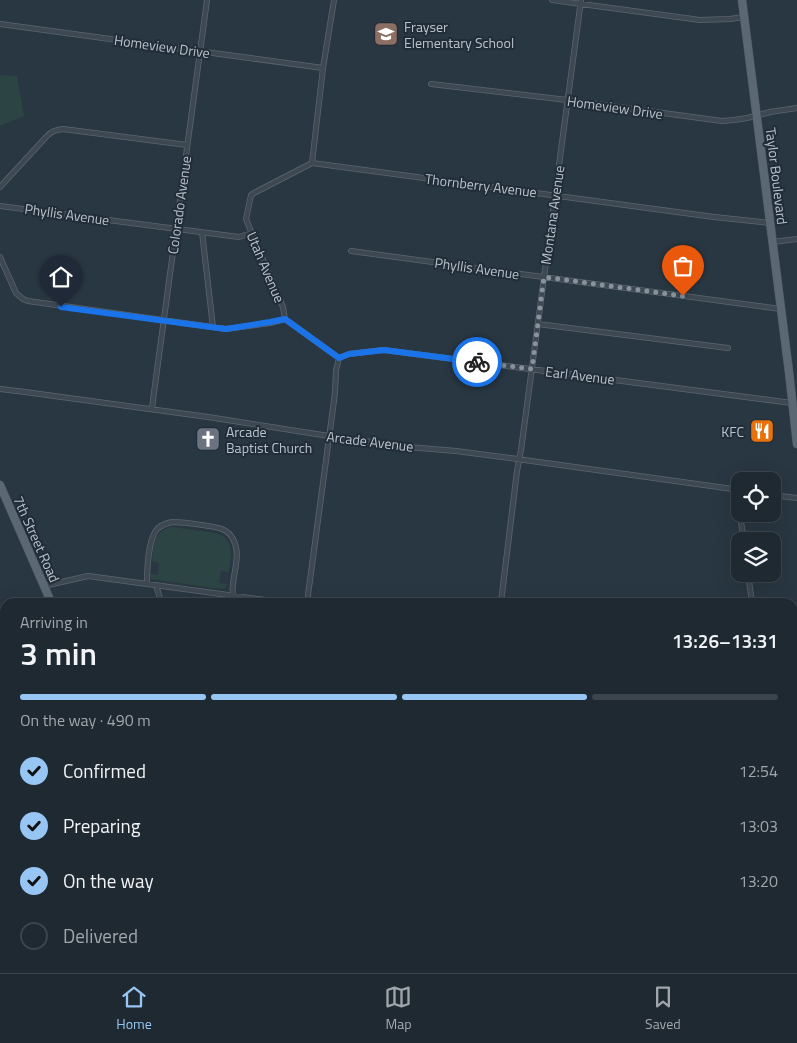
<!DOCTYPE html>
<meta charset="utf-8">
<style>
body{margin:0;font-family:"Titillium Web",sans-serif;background:#27313a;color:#f1f3f6;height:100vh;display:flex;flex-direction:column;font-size:19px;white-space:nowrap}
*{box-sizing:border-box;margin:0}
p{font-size:16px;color:#a1a6ac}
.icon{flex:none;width:28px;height:28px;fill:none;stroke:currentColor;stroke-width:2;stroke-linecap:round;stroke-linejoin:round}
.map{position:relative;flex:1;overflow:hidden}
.panel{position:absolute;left:0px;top:598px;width:798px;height:376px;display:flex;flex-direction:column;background:#1f2932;border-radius:15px 15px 0 0;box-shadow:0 5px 20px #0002,0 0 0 1px #3c454d}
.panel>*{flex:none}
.fabs{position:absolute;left:731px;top:472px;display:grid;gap:10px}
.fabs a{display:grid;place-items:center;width:50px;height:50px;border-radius:10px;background:#1f2932;box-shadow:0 5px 20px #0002,0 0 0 1px #3c454d;font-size:25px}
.pin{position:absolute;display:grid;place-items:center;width:42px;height:42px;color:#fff;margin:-51px -21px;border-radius:50% 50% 50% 0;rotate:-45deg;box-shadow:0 0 5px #0007}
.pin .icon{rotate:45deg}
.courier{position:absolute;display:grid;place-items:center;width:50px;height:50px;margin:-25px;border:4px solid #1a73e8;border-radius:50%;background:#fff;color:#222;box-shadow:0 1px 6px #0007}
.overview em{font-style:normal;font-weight:600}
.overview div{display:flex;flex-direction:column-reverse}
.overview{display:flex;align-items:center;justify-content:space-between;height:85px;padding:0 20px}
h1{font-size:32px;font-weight:600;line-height:38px}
.bar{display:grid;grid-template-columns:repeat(4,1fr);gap:8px 5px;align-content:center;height:60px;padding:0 20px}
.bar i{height:6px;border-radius:4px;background:#3c454d}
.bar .active{background:#97c6f4}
.bar p{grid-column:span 4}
ol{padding:0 20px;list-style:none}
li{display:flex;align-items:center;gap:15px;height:55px}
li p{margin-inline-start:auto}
li .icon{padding:5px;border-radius:50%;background:#97c6f4;color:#111;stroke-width:4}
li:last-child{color:#a1a6ac}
li i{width:28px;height:28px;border:2px solid #3c454d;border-radius:50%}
.menu{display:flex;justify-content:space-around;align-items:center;height:70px;border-top:1px solid #3c454d;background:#1f2932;font-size:14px;color:#a1a6ac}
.menu a{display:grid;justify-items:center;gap:2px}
.menu .active{color:#97c6f4}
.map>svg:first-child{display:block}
.green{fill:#2c4544}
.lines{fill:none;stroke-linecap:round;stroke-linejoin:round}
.street-casing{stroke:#5b666f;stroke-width:6}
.primary-casing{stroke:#4a545e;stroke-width:9}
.street{stroke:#3d4852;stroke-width:4.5}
.primary{stroke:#5b6772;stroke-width:8}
.rail{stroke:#5f6d79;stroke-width:2;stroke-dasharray:5 5;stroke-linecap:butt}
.done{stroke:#87929c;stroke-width:5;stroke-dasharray:0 9}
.route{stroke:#1a73e8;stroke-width:6}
.labels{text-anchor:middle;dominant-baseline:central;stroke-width:4;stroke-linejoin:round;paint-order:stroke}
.poi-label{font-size:14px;fill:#bac3cc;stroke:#212d38;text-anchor:start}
.street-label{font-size:14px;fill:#bac3cc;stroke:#212d38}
</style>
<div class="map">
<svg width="797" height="973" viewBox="0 0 797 973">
<rect width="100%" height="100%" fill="#293742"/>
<!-- green -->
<path class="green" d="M 0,75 L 17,76 L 24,116 L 0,126 Z
M 172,527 L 215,533 C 236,539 231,554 229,572 L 221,571 L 219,583 L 227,584 L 226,588 L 223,589 L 213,588 L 151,579 L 150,574 L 158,575 L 159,563 L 152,561 C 154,545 153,531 172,527 Z
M 299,969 L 513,969 L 518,973 L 295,973 L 300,970 Z"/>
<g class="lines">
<defs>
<path id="street" d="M 334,0 L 323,68 L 312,163 L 254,193 L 251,195 L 246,219 L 248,224 L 283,307 L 285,319 L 339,358
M 552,0 L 700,20 L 730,19 L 744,17
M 0,24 L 323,68
M 431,84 L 567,100 L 722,121 L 734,120 L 747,118 L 770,112 L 797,108
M 312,163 L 714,217 L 770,223
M 0,187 L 47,136 C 52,131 56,130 63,129 L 187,145
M 0,206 L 239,237 L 252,233
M 202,232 L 213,327
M 773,242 L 797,239
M 351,251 L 781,309
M 0,257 L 16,293 L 23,299 L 28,301 L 226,329 L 270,323 L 285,319
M 538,324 L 728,348
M 339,358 L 349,354 L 384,350 L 792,403
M 0,389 L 25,392 L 208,417 L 329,436 L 408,447 L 456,451 L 510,458 L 740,490
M 152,409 L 153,400 L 207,0
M 736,490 L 744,541
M 772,495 L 797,498
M 748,574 L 752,602
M 147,584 C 147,571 148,538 158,528 C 162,525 167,523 172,522 C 181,522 214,526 222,529 C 227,531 231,535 233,539 C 241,553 234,570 233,585 C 232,588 233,592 233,596
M 156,585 L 161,602
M 44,586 L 88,576 L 280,602
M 309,602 L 308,595 L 335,393 L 336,370 L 339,358
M 501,602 L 517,471 L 521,450 L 581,0
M 792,672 L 797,673
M 792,732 L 797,726
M 792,881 L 797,876
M 524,969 L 529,973
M 780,969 L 785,973
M 182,973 L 193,969
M 587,973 L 591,969
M 714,973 L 717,969"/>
<path id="primary" d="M 742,0 L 789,372 L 797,444
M 0,485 L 51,602
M 202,969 L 204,973"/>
</defs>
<!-- street casing -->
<use href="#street" class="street-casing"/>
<!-- primary casing -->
<use href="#primary" class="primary-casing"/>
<!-- street -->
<use href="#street" class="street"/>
<!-- primary -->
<use href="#primary" class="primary"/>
<!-- rail -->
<path class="rail" d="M 4,816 L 5,819
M 62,969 L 63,973"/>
</g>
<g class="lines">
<!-- done -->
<path class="done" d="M 477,362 L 532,369 L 544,277 L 683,296"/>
<!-- route -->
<path class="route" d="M 61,307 L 226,329 L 270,322 L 285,319 L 339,358 L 349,354 L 384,350 L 477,362"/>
</g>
<!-- icons -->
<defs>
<symbol id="school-square" viewBox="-11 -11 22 22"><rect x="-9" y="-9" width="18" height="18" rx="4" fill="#8d6e63" stroke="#212d38"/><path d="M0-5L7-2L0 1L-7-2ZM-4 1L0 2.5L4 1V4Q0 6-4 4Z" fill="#fff"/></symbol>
<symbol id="restaurant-square" viewBox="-11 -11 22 22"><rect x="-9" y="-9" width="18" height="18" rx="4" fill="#e8710a" stroke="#212d38"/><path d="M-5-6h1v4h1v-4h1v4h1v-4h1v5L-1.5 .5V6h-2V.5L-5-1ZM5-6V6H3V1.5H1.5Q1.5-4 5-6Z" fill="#fff"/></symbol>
<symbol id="church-square" viewBox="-11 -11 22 22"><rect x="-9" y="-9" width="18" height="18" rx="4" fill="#6b7280" stroke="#212d38"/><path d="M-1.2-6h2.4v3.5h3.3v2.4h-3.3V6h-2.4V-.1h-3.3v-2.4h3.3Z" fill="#fff"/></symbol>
</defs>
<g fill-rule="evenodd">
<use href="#school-square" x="372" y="20" width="28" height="28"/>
<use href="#restaurant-square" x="748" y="417" width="28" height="28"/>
<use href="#church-square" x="194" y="425" width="28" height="28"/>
</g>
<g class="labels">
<!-- poi labels -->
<g class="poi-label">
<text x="404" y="26">Frayser<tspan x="404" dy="16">Elementary School</tspan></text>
<text x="226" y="431">Arcade<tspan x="226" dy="16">Baptist Church</tspan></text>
<text x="744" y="431" text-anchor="end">KFC</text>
</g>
<!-- street labels -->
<g class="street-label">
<text transform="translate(162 46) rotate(8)">Homeview Drive</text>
<text transform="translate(615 107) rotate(8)">Homeview Drive</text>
<text transform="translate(777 176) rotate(83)">Taylor Boulevard</text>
<text transform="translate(481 185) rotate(7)">Thornberry Avenue</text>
<text transform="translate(179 205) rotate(-82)">Colorado Avenue</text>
<text transform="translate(67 214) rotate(8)">Phyllis Avenue</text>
<text transform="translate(552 215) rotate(-82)">Montana Avenue</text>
<text transform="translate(266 267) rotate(67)">Utah Avenue</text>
<text transform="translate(477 268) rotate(8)">Phyllis Avenue</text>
<text transform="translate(580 375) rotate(7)">Earl Avenue</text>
<text transform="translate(370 441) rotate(7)">Arcade Avenue</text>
<text transform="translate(37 539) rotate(66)">7th Street Road</text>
</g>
</g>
</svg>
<div class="fabs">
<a><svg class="icon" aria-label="locate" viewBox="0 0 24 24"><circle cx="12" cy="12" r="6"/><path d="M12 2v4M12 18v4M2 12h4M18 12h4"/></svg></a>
<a><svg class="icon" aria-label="layers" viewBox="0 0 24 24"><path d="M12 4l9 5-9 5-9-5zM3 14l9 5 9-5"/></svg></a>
</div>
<div class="pin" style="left:683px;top:296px;background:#ea580c"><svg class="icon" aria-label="bag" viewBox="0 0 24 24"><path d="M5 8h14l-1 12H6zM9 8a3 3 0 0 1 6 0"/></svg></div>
<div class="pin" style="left:61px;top:307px;background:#1f2937"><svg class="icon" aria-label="home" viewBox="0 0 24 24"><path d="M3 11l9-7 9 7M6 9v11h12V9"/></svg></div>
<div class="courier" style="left:477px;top:362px"><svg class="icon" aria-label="bike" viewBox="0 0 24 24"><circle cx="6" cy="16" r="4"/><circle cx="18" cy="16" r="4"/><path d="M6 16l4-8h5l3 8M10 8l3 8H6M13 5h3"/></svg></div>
<section class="panel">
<div class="overview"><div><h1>3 min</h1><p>Arriving in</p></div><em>13:26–13:31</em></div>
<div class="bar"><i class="active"></i><i class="active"></i><i class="active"></i><i></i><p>On the way · 490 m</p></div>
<ol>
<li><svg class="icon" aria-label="check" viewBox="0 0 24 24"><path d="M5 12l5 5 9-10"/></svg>Confirmed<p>12:54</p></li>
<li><svg class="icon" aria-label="check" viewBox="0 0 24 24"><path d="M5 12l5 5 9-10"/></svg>Preparing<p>13:03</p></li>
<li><svg class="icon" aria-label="check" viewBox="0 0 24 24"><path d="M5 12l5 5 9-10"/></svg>On the way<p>13:20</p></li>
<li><i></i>Delivered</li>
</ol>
</section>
</div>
<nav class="menu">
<a class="active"><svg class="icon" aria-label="home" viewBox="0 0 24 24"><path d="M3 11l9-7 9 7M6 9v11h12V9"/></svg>Home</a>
<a><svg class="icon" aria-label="map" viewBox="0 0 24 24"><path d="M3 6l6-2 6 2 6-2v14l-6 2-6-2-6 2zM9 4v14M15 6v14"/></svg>Map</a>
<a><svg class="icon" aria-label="saved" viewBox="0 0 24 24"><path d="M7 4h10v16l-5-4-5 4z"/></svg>Saved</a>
</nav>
